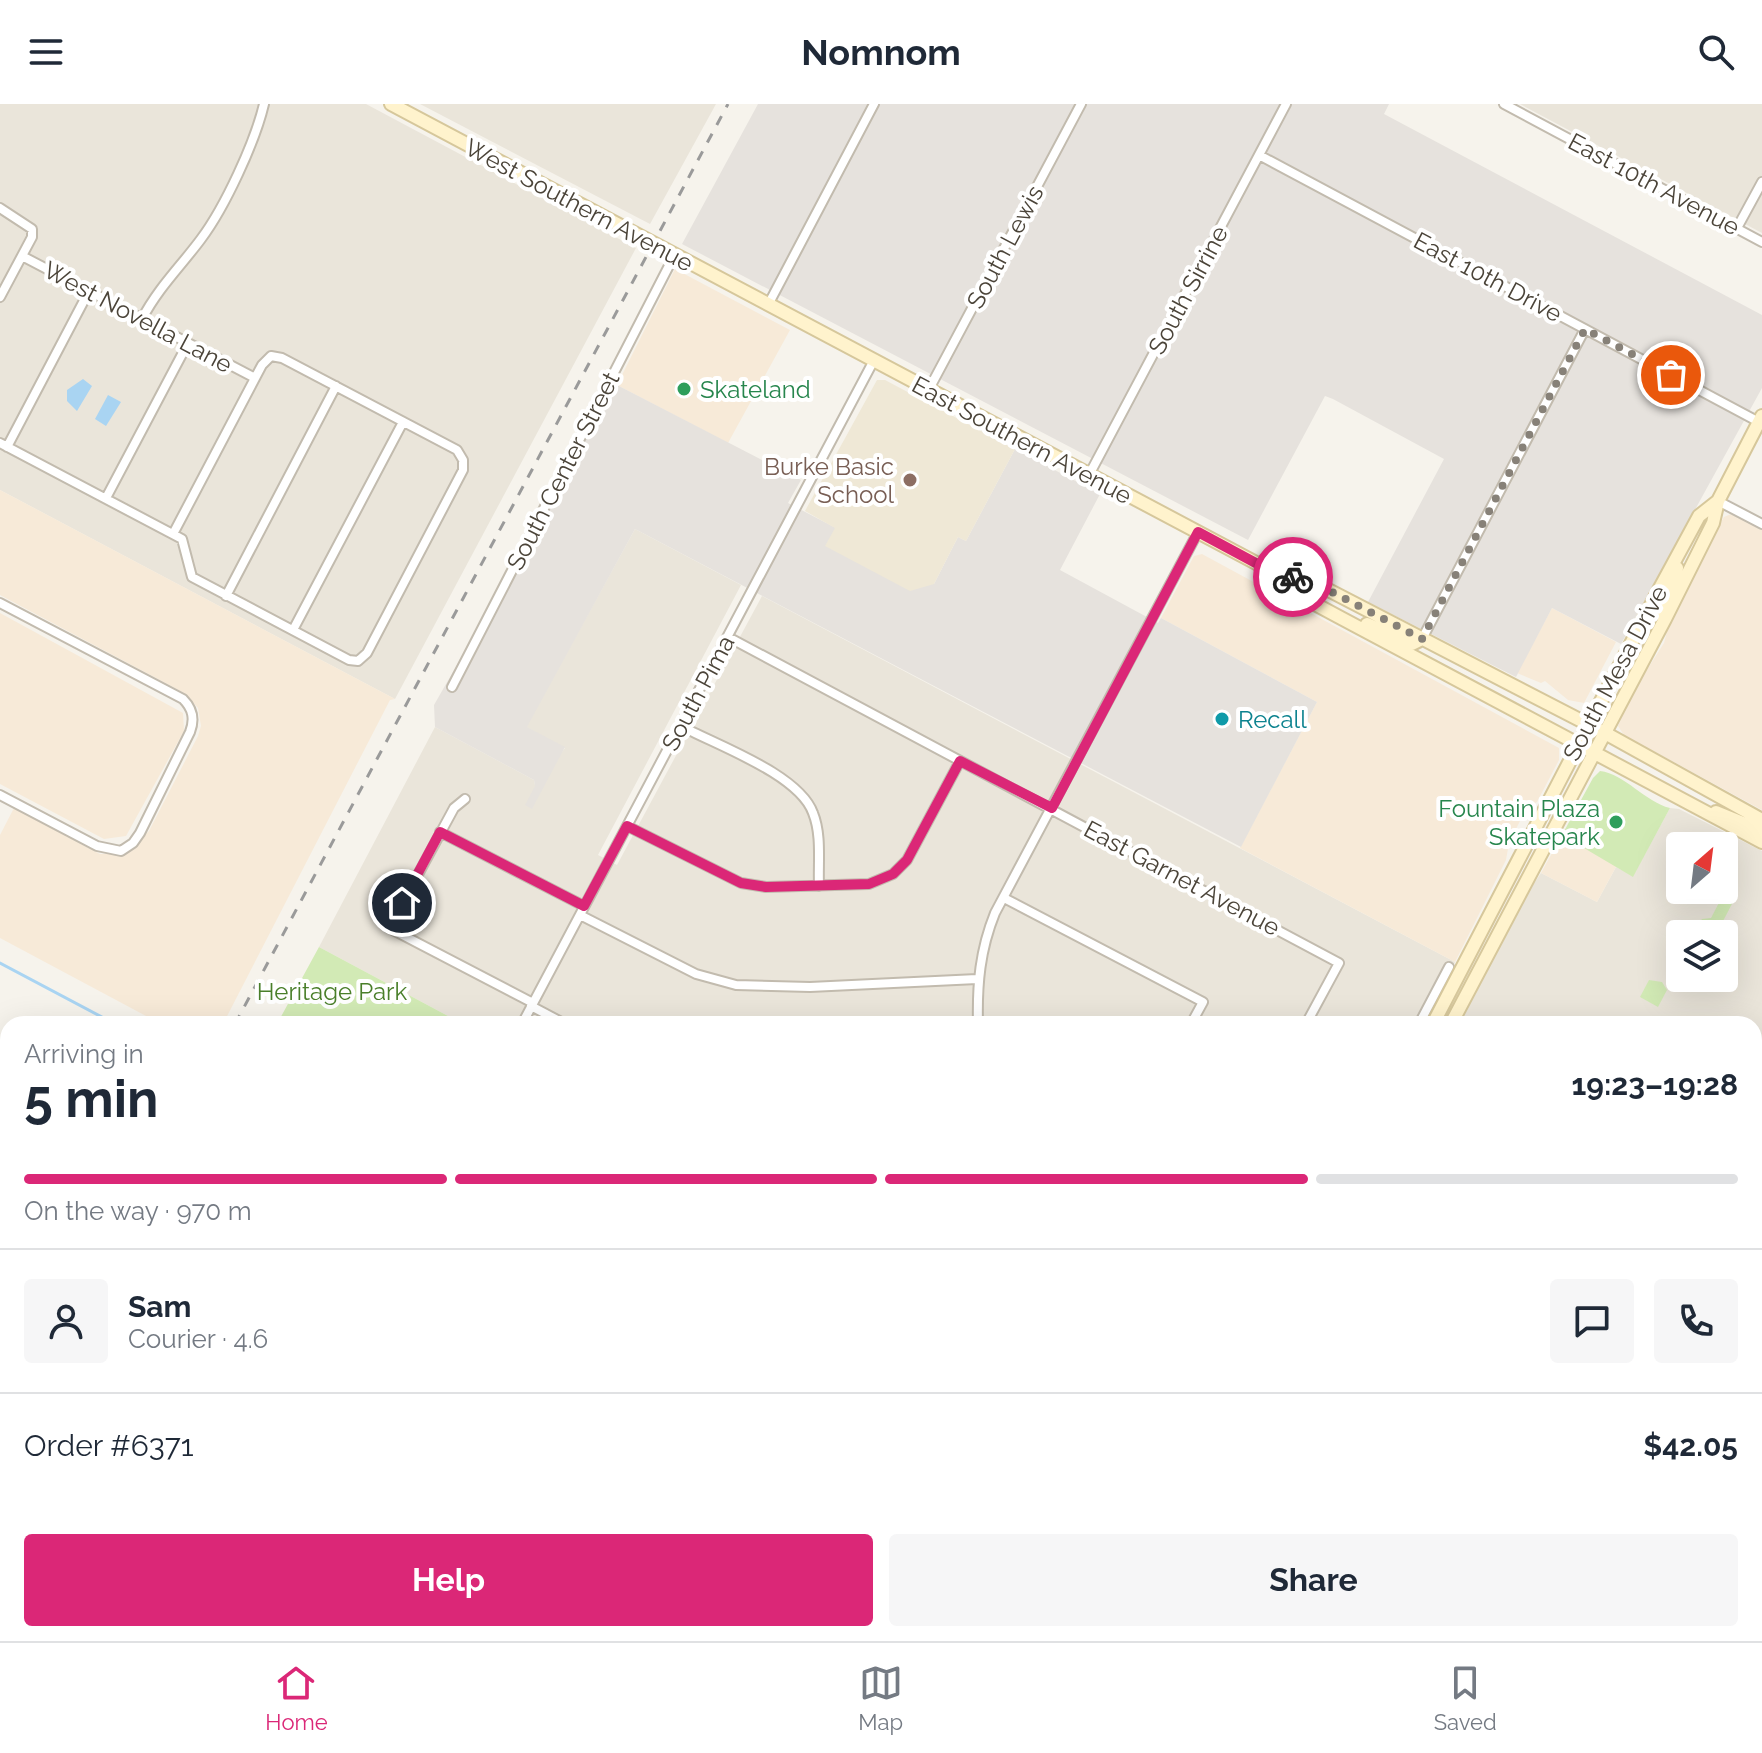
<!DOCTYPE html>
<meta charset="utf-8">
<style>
body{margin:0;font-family:Raleway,sans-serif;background:#f6f6f7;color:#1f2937;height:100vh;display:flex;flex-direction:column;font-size:30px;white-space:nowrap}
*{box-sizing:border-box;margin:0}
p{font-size:26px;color:#747a83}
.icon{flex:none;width:44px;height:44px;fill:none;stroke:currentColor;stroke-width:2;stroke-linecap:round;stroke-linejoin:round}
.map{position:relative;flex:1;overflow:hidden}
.side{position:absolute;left:0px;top:912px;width:1762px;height:626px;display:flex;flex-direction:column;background:#fff;border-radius:24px 24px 0 0;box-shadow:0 8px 32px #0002}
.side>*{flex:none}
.needle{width:52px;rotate:28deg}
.fabs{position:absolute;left:1666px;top:728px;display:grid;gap:16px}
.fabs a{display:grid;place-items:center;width:72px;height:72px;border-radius:8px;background:#fff;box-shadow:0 8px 32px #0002;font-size:40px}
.pin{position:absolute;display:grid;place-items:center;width:68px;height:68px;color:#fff;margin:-34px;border:4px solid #fff;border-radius:50%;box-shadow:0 2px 8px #0007}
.courier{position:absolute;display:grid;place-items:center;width:80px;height:80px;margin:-40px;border:6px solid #db2777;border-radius:50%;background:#fff;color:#222;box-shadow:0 2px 10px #0007}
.summary em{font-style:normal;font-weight:700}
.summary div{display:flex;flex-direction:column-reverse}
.summary{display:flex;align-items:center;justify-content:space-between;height:136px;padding:0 24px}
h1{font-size:52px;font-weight:700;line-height:60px}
.bar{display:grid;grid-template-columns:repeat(4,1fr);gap:12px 8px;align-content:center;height:96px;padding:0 24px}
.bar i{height:10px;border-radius:6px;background:#e0e1e3}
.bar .on{background:#db2777}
.bar p{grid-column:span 4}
.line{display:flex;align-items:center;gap:20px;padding:0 24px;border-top:2px solid #e0e1e3}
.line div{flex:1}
.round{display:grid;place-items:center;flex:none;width:84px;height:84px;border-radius:8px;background:#f6f6f7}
.action{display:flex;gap:16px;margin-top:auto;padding:16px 24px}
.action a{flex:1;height:92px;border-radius:8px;background:#db2777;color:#fff;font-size:32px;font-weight:700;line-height:92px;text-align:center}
.action a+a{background:#f6f6f7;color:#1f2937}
header{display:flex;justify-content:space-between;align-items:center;height:104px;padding:0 24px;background:#fff;font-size:36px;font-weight:700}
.tab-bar{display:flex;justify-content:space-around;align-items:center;height:112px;border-top:2px solid #e0e1e3;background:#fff;font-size:22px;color:#747a83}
.tab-bar a{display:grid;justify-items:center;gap:4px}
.tab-bar .on{color:#db2777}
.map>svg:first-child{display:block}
.residential{fill:#eae5da;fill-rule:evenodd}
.commercial{fill:#f7ead8}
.industrial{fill:#e6e2dd}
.education{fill:#efe8d6}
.green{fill:#d2eab5}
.water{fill:#a9d4f2}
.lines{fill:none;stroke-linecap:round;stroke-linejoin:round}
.stream{stroke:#a9d4f2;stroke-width:3}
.street-casing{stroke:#c2bbae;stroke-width:12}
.secondary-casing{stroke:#d6c79b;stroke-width:16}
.highway-casing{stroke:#e0a43c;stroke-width:18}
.street{stroke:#fff;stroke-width:8}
.secondary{stroke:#fff3cd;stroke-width:12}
.highway{stroke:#ffcf6e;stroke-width:14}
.rail{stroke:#9a9a9a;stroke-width:3;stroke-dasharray:10 10;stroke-linecap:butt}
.secondary-bridge-casing{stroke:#d6c79b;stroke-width:16;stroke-linecap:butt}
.secondary-bridge{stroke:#fff3cd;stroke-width:12}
.done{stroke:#878178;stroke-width:8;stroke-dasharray:0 14.4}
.route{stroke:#db2777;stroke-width:10}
.leisure-dot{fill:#2e9e5b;stroke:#fff;stroke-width:3}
.education-dot{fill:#8d6e63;stroke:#fff;stroke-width:3}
.culture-dot{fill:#0f9aa8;stroke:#fff;stroke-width:3}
.labels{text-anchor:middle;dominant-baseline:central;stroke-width:8;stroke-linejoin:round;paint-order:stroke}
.street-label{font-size:24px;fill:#4b4439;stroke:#fff}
.leisure-label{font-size:24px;fill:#27864d;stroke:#fff;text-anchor:start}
.education-label{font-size:24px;fill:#785e54;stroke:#fff;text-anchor:end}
.culture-label{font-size:24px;fill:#0d838f;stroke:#fff;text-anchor:start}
.park-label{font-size:24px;fill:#4a7f2a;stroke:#fff}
</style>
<header><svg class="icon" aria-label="menu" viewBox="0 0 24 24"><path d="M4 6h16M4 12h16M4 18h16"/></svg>Nomnom<svg class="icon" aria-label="search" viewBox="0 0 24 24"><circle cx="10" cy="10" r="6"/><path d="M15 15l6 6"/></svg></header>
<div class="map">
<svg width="1762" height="1537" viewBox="0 0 1762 1537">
<rect width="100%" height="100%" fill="#f6f3ec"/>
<!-- residential -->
<path class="residential" d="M 0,0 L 366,0 L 636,144 L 395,595 L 0,386 Z
M 420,0 L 716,0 L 650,120 Z
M 1520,0 L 1762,0 L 1762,129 Z
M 635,425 L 741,481 L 598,751 L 617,761 L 762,492 L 1455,858 L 1424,920 L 463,920 L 319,843 L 435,623 L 534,676 L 535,681 L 565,644 L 526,623 Z
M 1670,704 L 1679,705 L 1762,747 L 1762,1452 L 1754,1456 L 1754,920 L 1457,920 L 1519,802 L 1541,769 L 1597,798 L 1616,763 L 1633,772 ZM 1680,742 L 1724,742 L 1724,786 L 1680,786 ZM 1680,830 L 1724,830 L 1724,874 L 1680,874 Z
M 1396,1530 L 1714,1530 L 1713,1533 L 1719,1537 L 1409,1537 Z"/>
<!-- commercial -->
<path class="commercial" d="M 675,165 L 790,226 L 728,339 L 617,281 Z
M 0,386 L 395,595 L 390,596 L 223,920 L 161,920 L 0,834 L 0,731 L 14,704 L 100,750 L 126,749 L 149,727 L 198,632 L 201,622 L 198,604 L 184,589 L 0,491 Z
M 1731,410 L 1762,426 L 1762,706 L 1624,631 L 1618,622 L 1631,591 L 1664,539 L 1670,516 L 1707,442 L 1724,413 Z
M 1202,450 L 1559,644 L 1559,656 L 1537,698 L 1527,703 L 1509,739 L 1506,756 L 1455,858 L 1240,744 L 1317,598 L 1161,514 L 1194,452 Z
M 1552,504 L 1616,538 L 1584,599 L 1568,596 L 1545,577 L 1541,579 L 1517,569 Z
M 0,509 L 183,609 L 184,627 L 126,732 L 104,735 L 0,680 Z
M 1562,731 L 1617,761 L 1597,798 L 1541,769 Z"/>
<!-- industrial -->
<path class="industrial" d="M 758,0 L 1389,0 L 1384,10 L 1762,211 L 1762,284 L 1621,540 L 1552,504 L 1516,573 L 1368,498 L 1444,355 L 1333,295 L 1325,292 L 1248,436 L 682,140 Z
M 617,281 L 801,376 L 788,399 L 836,424 L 826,442 L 934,480 L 958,433 L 966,437 L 1015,345 L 1100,390 L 1060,466 L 1158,519 L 1161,514 L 1317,598 L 1241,743 L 635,425 L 527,623 L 565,643 L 532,705 L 525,701 L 535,682 L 534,676 L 435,623 L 434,601 Z
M 0,1076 L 8,1081 L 8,1322 L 0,1337 Z"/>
<!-- education -->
<path class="education" d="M 877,276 L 885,276 L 1015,345 L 966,437 L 958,433 L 934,480 L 910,487 L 825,442 L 835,424 L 805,407 Z"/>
<!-- green -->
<path class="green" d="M 1600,667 C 1625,670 1645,698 1670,704 L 1633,773 L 1562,731 L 1593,674 Z
M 1723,791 L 1734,796 L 1722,819 L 1717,817 L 1710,830 L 1697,822 L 1702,815 L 1711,814 Z
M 319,843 L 463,920 L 277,920 Z
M 1649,876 L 1662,878 L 1667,886 L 1658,903 L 1640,893 Z
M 1762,1452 L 1762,1537 L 1719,1537 L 1712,1533 L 1714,1530 L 1754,1530 L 1754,1457 Z"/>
<!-- water -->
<path class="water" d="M 83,275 L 92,282 L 77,307 L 67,297 L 67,286 Z
M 108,291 L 121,298 L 106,322 L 95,315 Z
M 8,1437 L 8,1530 L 412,1530 L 408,1537 L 0,1537 L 0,1452 Z"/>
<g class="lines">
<!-- stream -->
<path class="stream" d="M 0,859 L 115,920
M 1353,1530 L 1366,1537"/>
<defs>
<path id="street" d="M 1504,0 L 1762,138
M 1259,51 L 1759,318
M 0,104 L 32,125 L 32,133 L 0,193
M 1737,124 L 1762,78
M 22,152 L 255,274
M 768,201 L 874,0
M 142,215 C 158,184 181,162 201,135 C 225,103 255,38 264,0
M 928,287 L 1081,0
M 0,339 L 182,435 L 192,473 L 349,556 L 358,557 L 367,549 L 463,366 L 463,356 L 457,346 L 282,254 L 271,252 L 262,261 L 173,430
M 7,343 L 89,187
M 1089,371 L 1286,0
M 106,394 L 188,239
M 1718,397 L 1762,420
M 226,492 L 336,282
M 0,499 L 183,595 C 193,605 195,615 190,628 L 140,729 L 133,739 L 121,747 L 97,742 L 0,691
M 293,526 L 403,318
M 728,533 L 1339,859 L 1306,920
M 1422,535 L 1585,225
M 452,583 L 674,152
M 681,622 C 716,641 799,670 813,709 C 822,731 818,759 819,782
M 465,695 L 454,704 L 389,824 L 533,899
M 627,722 L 741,779 L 766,783 L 869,780 L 893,770 L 907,756 L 960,657
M 440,728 L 584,802
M 1004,794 L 1203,898 L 1191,920
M 580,811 L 696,870 L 736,881 L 810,883 L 977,875
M 531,902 L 565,920
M 522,920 L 873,258
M 978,920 C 977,880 980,846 995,809 L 1198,428
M 1419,920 L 1449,863
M 1754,999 L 1762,984
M 1754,1085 L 1762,1089
M 1754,1207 L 1762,1211
M 1754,1326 L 1762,1330
M 817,1530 L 828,1537
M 414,1537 L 417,1530
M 1552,1537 L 1555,1530"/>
<path id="secondary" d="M 391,0 L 1258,460 L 1278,471 L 1300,492 L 1341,514 L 1762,738
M 1278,471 L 1309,476 L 1605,629 L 1762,716
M 1660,510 L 1677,464
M 1367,520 L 1412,540 L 1422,535
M 1716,708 L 1762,727
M 1433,920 L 1660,484 L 1699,412 L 1718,397
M 1451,920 L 1665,515 L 1713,419 L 1718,397 L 1762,312
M 1754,1457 L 1762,1442
M 1129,1537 L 1133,1530
M 1710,1537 L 1714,1530"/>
<path id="highway" d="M 0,949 L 8,954
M 0,1004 L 8,1009
M 905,1530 L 916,1537
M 996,1530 L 1009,1537
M 1206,1530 L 1217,1537"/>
</defs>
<!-- street casing -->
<use href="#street" class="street-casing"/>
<!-- secondary casing -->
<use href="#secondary" class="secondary-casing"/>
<!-- highway casing -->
<use href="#highway" class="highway-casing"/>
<!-- street -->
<use href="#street" class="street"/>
<!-- secondary -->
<use href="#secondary" class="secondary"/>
<!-- highway -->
<use href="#highway" class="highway"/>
<!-- rail -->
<path class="rail" d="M 235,920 L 728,0
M 0,1365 L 8,1349"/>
<defs>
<path id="secondary-bridge" d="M 1093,1537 L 1097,1530"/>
</defs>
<!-- secondary-bridge casing -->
<use href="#secondary-bridge" class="secondary-bridge-casing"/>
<!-- secondary-bridge -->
<use href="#secondary-bridge" class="secondary-bridge"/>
</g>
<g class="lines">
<!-- done -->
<path class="done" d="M 1293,473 L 1309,476 L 1422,535 L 1585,225 L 1671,271"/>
<!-- route -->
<path class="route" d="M 402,799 L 440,728 L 584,802 L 627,722 L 741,779 L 766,783 L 869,780 L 893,770 L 907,756 L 960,657 L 1052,704 L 1198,428 L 1278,471 L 1293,473"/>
</g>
<!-- markers -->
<g class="leisure-dot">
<circle cx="684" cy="285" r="8"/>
<circle cx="1616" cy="718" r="8"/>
</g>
<circle class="education-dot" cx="910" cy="376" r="8"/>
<circle class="culture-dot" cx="1222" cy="615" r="8"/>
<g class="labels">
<!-- street labels -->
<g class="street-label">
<text transform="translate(1654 80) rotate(28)">East 10th Avenue</text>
<text transform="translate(579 101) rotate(28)">West Southern Avenue</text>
<text transform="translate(1005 143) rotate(-62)">South Lewis</text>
<text transform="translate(1488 173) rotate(28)">East 10th Drive</text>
<text transform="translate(1188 186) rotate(-62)">South Sirrine</text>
<text transform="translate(138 213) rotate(28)">West Novella Lane</text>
<text transform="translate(1022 336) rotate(28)">East Southern Avenue</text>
<text transform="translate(563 367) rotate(-63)">South Center Street</text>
<text transform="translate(1615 569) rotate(-62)">South Mesa Drive</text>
<text transform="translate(698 589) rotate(-62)">South Pima</text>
<text transform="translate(1182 774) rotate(28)">East Garnet Avenue</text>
</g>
<!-- leisure labels -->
<g class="leisure-label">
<text x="700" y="285">Skateland</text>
<text x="1600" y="704" text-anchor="end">Fountain Plaza<tspan x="1600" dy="28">Skatepark</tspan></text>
</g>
<!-- education labels -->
<g class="education-label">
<text x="894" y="362">Burke Basic<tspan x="894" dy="28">School</tspan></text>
</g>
<!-- culture labels -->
<g class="culture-label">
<text x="1238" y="615">Recall</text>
</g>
<!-- park labels -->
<g class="park-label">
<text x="332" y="887">Heritage Park</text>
</g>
</g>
</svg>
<div class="fabs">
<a><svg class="needle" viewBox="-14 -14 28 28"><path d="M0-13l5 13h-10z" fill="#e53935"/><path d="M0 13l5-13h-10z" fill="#747a83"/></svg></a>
<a><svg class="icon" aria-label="layers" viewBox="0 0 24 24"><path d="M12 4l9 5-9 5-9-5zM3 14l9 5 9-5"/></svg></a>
</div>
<div class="pin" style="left:1671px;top:271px;background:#ea580c"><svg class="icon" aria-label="bag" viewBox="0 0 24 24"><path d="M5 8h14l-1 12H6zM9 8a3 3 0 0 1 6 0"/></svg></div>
<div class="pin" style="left:402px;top:799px;background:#1f2937"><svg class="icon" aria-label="home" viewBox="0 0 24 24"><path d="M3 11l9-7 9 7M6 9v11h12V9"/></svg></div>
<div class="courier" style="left:1293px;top:473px"><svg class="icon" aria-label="bike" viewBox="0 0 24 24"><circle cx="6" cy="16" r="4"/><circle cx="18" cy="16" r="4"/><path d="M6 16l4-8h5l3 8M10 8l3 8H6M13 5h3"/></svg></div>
<section class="side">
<div class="summary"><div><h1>5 min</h1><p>Arriving in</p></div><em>19:23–19:28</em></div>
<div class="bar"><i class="on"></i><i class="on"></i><i class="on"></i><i></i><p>On the way · 970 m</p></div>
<div class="line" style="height:144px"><a class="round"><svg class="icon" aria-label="person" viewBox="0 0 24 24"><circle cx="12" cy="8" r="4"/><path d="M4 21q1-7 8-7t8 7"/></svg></a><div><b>Sam</b><p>Courier · 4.6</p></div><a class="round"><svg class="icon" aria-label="chat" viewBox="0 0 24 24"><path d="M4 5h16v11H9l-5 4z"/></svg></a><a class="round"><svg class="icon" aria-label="phone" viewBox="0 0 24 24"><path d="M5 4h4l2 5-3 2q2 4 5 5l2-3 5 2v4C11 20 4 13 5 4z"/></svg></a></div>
<div class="line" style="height:104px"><div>Order #6371</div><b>$42.05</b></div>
<div class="action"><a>Help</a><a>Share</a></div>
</section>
</div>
<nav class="tab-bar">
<a class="on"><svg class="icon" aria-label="home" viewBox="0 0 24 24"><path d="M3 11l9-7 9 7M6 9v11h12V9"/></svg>Home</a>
<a><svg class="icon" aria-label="map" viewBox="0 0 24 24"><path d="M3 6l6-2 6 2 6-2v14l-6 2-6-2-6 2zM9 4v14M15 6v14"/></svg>Map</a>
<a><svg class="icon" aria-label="saved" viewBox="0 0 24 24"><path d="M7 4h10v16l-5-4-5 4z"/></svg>Saved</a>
</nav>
